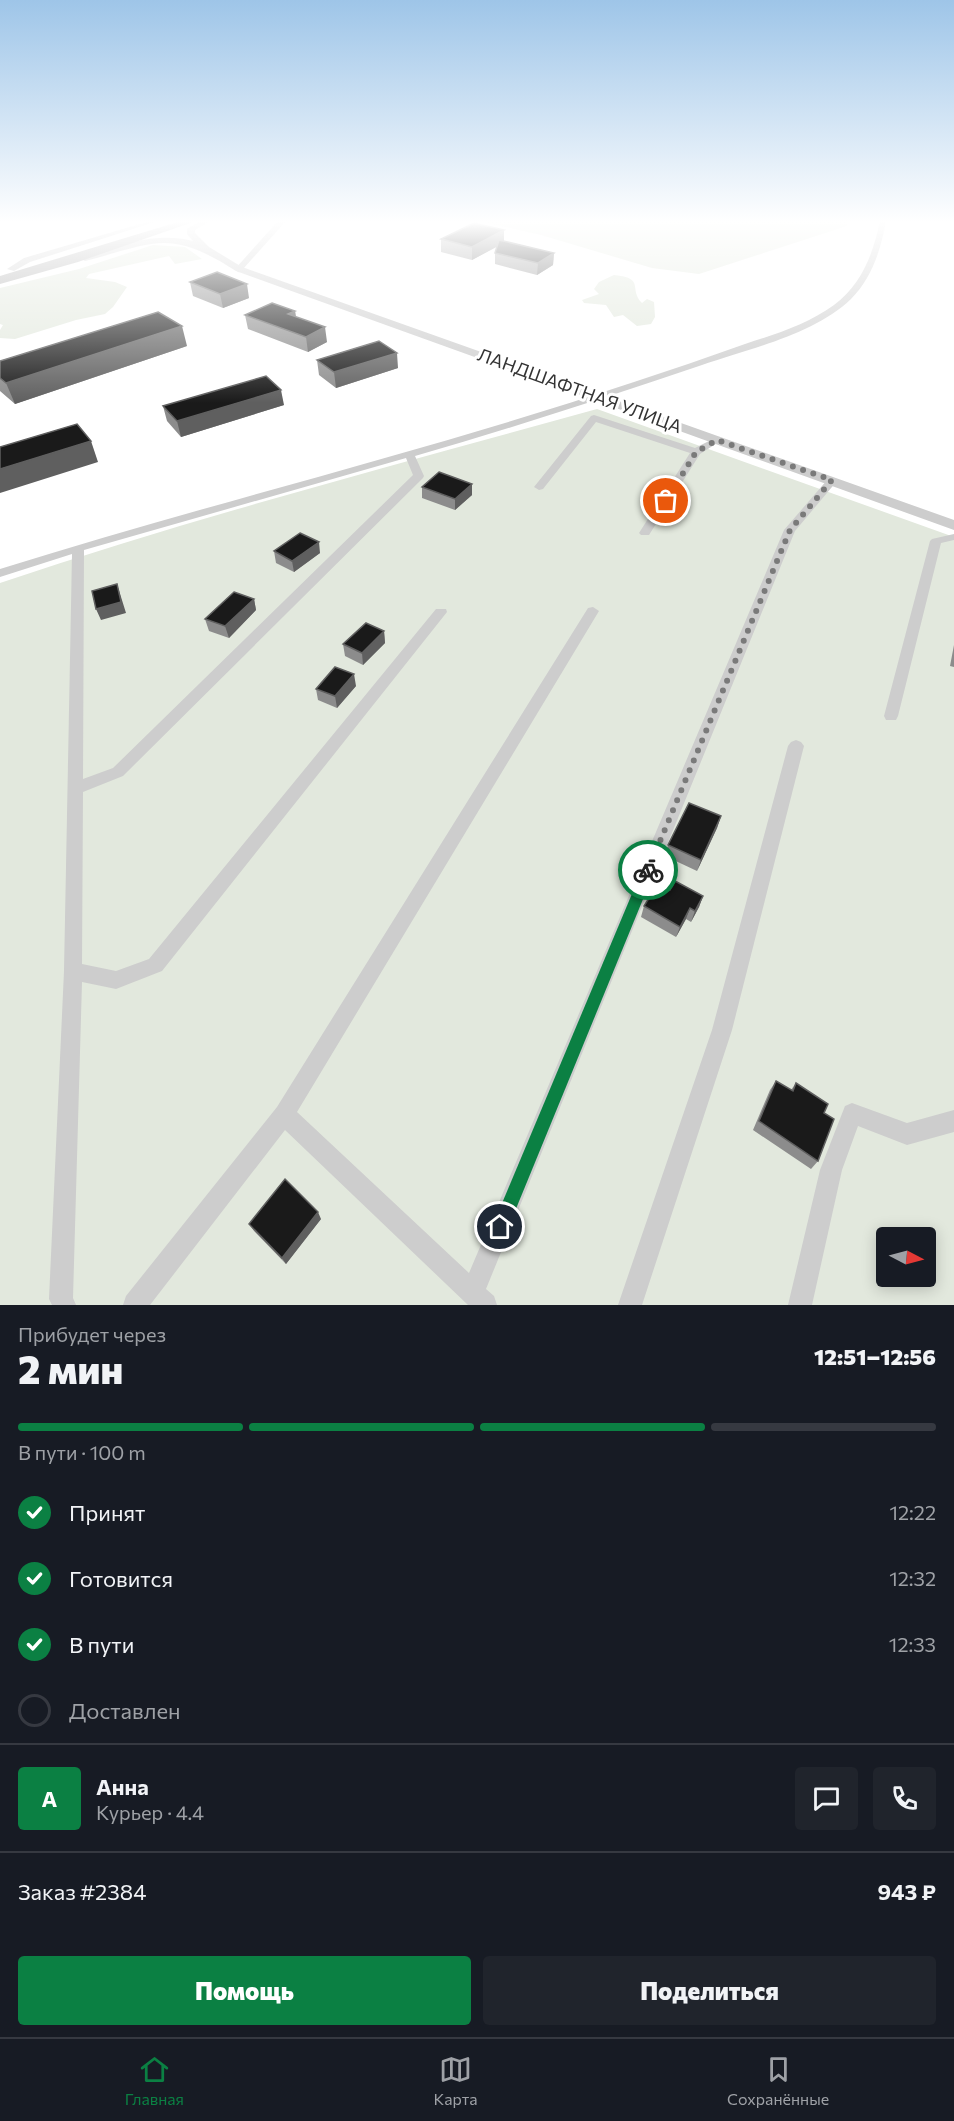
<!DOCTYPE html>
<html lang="ru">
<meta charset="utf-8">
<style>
body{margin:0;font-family:Commissioner,sans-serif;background:#20242c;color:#f1f3f6;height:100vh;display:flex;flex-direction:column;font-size:22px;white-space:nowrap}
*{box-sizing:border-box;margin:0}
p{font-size:20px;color:#9ea1a6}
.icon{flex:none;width:33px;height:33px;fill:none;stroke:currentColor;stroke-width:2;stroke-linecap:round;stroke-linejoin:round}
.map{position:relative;height:1305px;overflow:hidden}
.sheet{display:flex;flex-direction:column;background:#171b24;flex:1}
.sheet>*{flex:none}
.needle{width:39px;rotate:96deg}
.buttons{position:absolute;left:876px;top:1227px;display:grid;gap:12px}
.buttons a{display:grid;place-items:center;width:60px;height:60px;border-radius:6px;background:#171b24;box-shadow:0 3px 15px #0003;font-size:30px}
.pin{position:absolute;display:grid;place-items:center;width:51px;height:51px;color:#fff;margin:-26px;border:3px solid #fff;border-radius:50%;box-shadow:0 2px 6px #0007}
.courier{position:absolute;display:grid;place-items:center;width:60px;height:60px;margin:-30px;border:4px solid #0b8043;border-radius:50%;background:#fff;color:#222;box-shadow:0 2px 8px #0007}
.head em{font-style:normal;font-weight:800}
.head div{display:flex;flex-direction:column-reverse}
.head{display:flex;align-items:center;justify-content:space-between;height:102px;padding:0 18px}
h1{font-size:39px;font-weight:800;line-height:45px}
.bar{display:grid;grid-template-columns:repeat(4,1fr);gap:9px 6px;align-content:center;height:72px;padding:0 18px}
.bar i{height:8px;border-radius:4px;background:#363941}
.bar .on{background:#0b8043}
.bar p{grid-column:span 4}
.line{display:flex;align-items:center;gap:15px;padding:0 18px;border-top:2px solid #363941}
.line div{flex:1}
.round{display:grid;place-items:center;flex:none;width:63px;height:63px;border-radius:6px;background:#20242c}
ol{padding:0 18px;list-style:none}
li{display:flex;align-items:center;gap:18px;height:66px}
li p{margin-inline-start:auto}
li .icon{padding:6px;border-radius:50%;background:#0b8043;color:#fff;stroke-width:4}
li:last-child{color:#9ea1a6}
li i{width:33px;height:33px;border:3px solid #363941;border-radius:50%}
.cta{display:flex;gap:12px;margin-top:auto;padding:12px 18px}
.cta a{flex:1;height:69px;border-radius:6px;background:#0b8043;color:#fff;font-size:24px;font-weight:800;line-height:69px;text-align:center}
.cta a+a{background:#20242c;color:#f1f3f6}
.dock{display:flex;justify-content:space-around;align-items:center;height:84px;border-top:2px solid #363941;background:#171b24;font-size:16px;color:#9ea1a6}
.dock a{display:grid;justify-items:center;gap:3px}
.dock .on{color:#0b8043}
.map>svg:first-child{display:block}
.green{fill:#e2e8dd;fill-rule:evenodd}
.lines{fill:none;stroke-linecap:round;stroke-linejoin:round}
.pedestrian{stroke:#cdcdcd;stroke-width:6}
.minor{fill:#cdcdcd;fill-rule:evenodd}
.tertiary{fill:#cdcdcd;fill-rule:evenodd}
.primary{fill:#ababab;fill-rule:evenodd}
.wall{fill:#8c8c8c}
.shaded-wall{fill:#5f5f5f}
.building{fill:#1a1a1a;stroke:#5f5f5f;stroke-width:1.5}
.route{fill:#0b8043}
.done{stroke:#7a7a7a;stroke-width:6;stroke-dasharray:0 10.8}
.labels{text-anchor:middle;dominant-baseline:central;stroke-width:6;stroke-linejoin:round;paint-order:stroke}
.far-street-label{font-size:18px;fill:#333;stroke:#fff}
</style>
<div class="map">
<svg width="954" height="1305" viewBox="0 0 954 1305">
<rect width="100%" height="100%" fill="#fff"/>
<!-- green -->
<path class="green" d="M 480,221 L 849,221 L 847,226 L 699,274 L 652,268 L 541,235 Z
M 153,245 L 185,247 L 202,259 L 175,264 L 169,256 L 89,274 L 86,278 L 115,282 L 127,287 L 113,307 L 105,314 L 76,320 L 15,339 L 0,338 L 0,330 L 3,325 L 0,324 L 0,288 L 79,269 Z
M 614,275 C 646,278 628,289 642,303 L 647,299 L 654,302 L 655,317 L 651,324 L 637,326 L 623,315 L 614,317 L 606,305 L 584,303 L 582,300 L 599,294 L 594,289 L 599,282 Z
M 597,409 L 954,537 L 954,1305 L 0,1305 L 0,583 C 196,517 398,464 597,409 ZM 886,1238 L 926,1238 L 926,1276 L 886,1276 Z"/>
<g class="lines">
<!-- pedestrian -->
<path class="pedestrian" d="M 239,269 L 282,221"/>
<!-- minor -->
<path class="minor" d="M 150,221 L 158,221 L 30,262 L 14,271 L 7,269 L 24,258 Z
M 880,221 L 886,221 C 881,249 872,278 851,299 C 815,334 749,349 702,365 C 607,397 512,428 415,456 L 424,476 L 423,478 L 123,776 L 83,792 L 82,964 L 116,971 L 149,959 L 436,609 L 446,609 L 447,612 L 162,971 L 116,989 L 82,982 L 73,1298 L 76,1305 L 52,1305 L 49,1299 L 64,971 L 72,554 L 0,577 L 0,569 C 210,503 425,452 634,382 C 671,370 708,357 745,344 C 776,334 808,324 834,305 C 862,284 873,254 880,221 ZM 406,458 L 413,475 L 113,768 L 83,779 L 84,550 Z
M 594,415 L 695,448 L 717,437 L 722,440 L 700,454 L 649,535 L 641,535 L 639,533 L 690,453 L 596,422 L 543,489 L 539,490 L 534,487 L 591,416 Z
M 832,478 L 837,481 L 795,531 L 486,1289 L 494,1296 L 497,1305 L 468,1305 L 285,1130 L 150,1305 L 123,1305 L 126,1296 L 277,1107 L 588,608 L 593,607 L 599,611 L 297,1112 L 469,1273 L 784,530 L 828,479 Z
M 954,534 L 954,540 L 941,543 L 898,716 L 896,720 L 886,720 L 884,716 L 930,541 L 932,539 Z
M 796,740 L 801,742 L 804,746 L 732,1030 L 642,1305 L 618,1305 L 712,1030 L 788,746 L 791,742 Z
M 852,1103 L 907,1123 L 954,1110 L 954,1132 L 907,1145 L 858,1126 L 842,1170 L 812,1305 L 788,1305 L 820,1170 L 845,1106 Z"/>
<!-- tertiary -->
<path class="tertiary" d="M 200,221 L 210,221 L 195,230 L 195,233 L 209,247 L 242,267 L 954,520 L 954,530 L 236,271 C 169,228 155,243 85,261 L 80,258 C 86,254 95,252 103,250 C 132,241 162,233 193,241 L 187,234 L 187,229 Z"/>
<!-- primary -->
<path class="primary" d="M 181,221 L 196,221 L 78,262 L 0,284 L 0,276 Z"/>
</g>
<!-- wall -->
<path class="wall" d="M 504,230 L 504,241 L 554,253 L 553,265 L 537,275 L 495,264 L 495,253 L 497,246 L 472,260 L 441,252 L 441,239 Z
M 190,282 L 249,298 L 223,308 L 193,296 Z
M 295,311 L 296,317 L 327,342 L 308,352 L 248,329 L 245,315 Z
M 187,346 L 15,404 L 0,391 L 0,361 Z
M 317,360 L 398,368 L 336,388 L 319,375 Z
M 284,405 L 181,437 L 167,421 L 163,406 Z
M 472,484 L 472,495 L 455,510 L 422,498 L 422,487 Z
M 274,551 L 320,553 L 294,572 L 276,563 Z
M 254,599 L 256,610 L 229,638 L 209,631 L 205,619 Z
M 384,631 L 385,643 L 363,665 L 345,656 L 343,644 Z
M 954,645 L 954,667 L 950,666 Z
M 356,686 L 337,708 L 318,700 L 316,689 Z
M 721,816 L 717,828 L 697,871 L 665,856 L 668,845 Z
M 670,890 L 703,896 L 699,907 L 691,922 L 686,919 L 676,937 L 641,917 L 644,906 Z
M 776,1081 L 791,1090 L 796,1083 L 824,1113 L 818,1161 L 811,1169 L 753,1130 L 770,1090 Z
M 321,1219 L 286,1264 L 254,1231 L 249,1224 Z"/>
<!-- shaded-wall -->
<path class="shaded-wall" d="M 504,230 L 504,243 L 472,260 L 472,247 Z
M 554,253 L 553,265 L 537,275 L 538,263 Z
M 247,284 L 249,298 L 223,308 L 220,294 Z
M 295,311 L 297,326 L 288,314 Z
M 182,326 L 187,346 L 15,404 L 6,383 Z
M 325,327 L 327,342 L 308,352 L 306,337 Z
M 397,353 L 398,368 L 336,388 L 334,372 Z
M 281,390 L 284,405 L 181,437 L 177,421 Z
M 91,441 L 98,462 L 0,493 L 0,469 Z
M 472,484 L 472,495 L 455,510 L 455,499 Z
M 319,542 L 320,553 L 294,572 L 292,561 Z
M 117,584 L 126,613 L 101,620 L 96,609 Z
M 254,599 L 256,610 L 229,638 L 225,626 Z
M 384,631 L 385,643 L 363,665 L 362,653 Z
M 354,674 L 356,686 L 337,708 L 335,696 Z
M 721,816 L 717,828 L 697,871 L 701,860 Z
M 703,896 L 699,907 L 691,922 L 695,911 Z
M 690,908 L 686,919 L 676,937 L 680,927 Z
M 318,1212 L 321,1219 L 286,1264 L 282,1258 Z"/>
<!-- building -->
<path class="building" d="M 474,223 L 504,230 L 472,247 L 441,239 Z
M 499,240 L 554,253 L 538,263 L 495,253 Z
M 217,272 L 247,284 L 220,294 L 190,282 Z
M 272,303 L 295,311 L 288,314 L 325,327 L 306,337 L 245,315 Z
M 158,312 L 182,326 L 6,383 L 0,378 L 0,361 Z
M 379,341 L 397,353 L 334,372 L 317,360 Z
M 266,376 L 281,390 L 177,421 L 163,406 Z
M 77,424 L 91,441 L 0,469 L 0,447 Z
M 439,472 L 472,484 L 455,499 L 422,487 Z
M 300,533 L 319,542 L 292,561 L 274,551 Z
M 117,584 L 121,602 L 96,609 L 92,591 Z
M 234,592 L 254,599 L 225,626 L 205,619 Z
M 366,623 L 384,631 L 362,653 L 343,644 Z
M 335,667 L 354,674 L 335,696 L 316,689 Z
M 689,803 L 721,816 L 701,860 L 668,845 Z
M 675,881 L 703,896 L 695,911 L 690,908 L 680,927 L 644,906 L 658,884 L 670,890 Z
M 776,1081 L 793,1091 L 796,1083 L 828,1104 L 824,1113 L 834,1119 L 818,1161 L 759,1121 Z
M 285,1179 L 318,1212 L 282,1258 L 249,1224 Z"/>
<!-- sky -->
<linearGradient id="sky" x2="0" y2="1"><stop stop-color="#9ec5e8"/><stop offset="0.55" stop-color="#fff"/><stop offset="1" stop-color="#fff" stop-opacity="0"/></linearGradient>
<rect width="954" height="403" fill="url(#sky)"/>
<!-- route -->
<path class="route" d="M 648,865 L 655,870 L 506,1233 L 500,1235 L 494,1233 L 492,1227 L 642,870 Z"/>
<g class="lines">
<!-- done -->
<path class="done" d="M 648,870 L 790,530 L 832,480 L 717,440 L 696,452 L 666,501"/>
</g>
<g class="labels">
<!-- far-street labels -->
<g class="far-street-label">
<text transform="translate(580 390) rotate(20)">ЛАНДШАФТНАЯ УЛИЦА</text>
</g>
</g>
</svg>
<div class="buttons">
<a><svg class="needle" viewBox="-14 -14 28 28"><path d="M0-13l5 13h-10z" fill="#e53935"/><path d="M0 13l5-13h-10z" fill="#9ea1a6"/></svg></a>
</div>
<div class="pin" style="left:666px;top:501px;background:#ea580c"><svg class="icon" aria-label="bag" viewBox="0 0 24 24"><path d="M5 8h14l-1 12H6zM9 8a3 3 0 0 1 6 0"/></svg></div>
<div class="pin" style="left:500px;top:1227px;background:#1f2937"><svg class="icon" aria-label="home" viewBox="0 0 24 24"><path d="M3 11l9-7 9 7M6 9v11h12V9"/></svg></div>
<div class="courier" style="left:648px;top:870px"><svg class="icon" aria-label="bike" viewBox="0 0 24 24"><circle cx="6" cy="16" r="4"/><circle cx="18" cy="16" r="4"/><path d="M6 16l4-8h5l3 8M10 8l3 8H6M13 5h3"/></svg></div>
</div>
<section class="sheet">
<div class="head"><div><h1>2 мин</h1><p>Прибудет через</p></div><em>12:51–12:56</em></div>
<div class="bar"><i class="on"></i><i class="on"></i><i class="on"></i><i></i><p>В пути · 100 m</p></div>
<ol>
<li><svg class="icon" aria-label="check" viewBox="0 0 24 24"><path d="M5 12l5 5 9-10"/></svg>Принят<p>12:22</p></li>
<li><svg class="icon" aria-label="check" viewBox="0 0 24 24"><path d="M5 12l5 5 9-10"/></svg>Готовится<p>12:32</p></li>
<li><svg class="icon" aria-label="check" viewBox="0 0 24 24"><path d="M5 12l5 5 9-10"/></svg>В пути<p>12:33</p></li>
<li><i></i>Доставлен</li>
</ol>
<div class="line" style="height:108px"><b class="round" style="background:#0b8043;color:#fff">А</b><div><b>Анна</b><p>Курьер · 4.4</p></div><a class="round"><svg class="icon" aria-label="chat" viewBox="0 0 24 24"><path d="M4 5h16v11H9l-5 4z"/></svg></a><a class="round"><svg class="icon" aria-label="phone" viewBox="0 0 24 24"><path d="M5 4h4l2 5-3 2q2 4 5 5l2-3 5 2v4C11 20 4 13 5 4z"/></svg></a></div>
<div class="line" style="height:78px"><div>Заказ #2384</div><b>943 ₽</b></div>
<div class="cta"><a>Помощь</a><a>Поделиться</a></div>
</section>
<nav class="dock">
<a class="on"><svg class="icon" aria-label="home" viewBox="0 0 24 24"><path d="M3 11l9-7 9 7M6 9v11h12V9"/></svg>Главная</a>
<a><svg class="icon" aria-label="map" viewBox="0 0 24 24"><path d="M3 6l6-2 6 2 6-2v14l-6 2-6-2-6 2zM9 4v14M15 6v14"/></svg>Карта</a>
<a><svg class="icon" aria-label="saved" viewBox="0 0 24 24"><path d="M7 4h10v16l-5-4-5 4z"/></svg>Сохранённые</a>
</nav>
